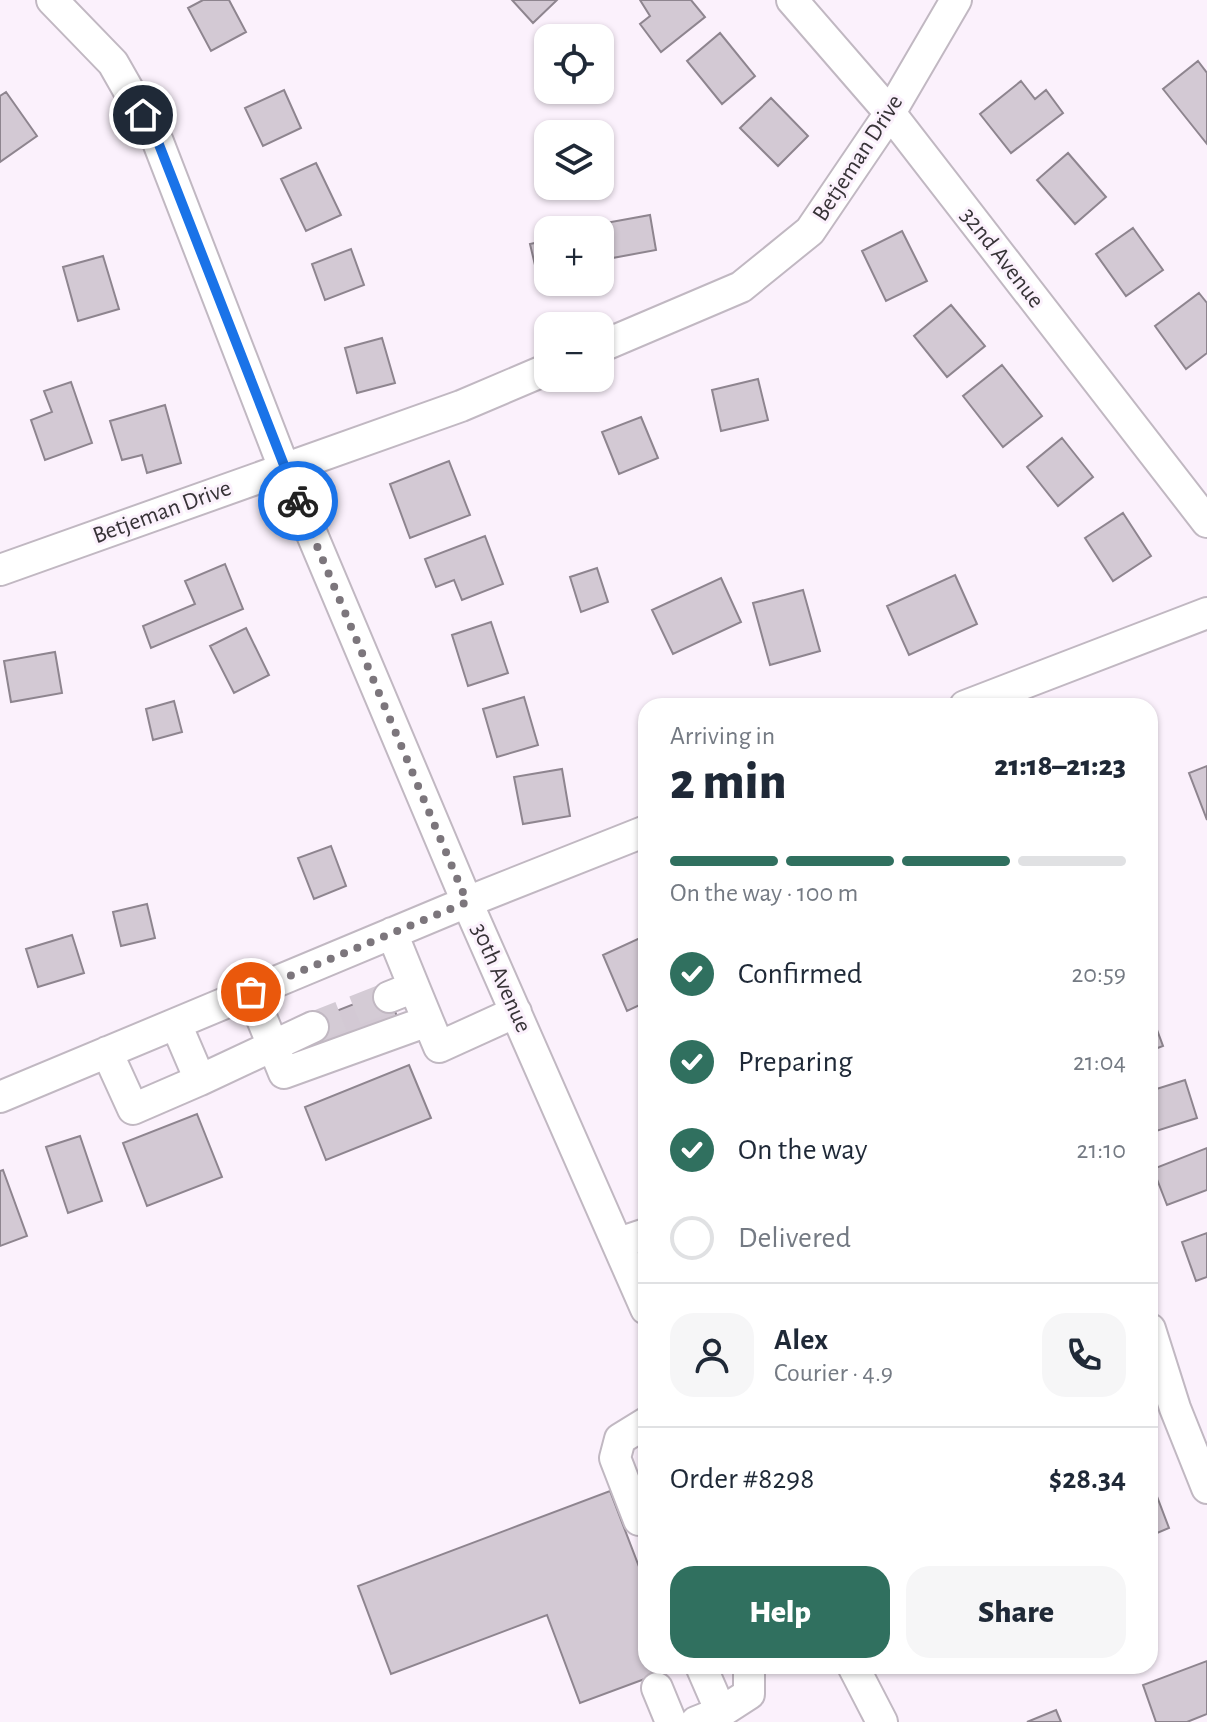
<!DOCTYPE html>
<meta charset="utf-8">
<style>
body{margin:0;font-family:"Alegreya Sans",sans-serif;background:#f6f6f7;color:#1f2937;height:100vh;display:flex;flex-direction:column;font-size:30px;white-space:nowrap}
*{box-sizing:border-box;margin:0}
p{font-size:26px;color:#747a83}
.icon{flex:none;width:44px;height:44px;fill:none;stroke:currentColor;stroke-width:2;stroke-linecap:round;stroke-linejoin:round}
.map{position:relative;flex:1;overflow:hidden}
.panel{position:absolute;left:638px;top:698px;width:520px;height:976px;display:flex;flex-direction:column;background:#fff;border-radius:24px;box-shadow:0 2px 6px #0004}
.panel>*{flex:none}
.buttons{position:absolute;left:534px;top:24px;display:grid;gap:16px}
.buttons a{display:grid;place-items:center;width:80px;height:80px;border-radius:16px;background:#fff;box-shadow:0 2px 6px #0004;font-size:40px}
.pin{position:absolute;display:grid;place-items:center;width:68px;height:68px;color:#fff;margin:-34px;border:4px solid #fff;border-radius:50%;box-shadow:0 2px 8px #0007}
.courier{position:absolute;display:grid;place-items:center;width:80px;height:80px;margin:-40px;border:6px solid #1a73e8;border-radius:50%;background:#fff;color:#222;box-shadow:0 2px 10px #0007}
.overview em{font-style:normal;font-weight:800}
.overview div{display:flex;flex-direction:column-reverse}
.overview{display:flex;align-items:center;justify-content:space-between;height:136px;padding:0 32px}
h1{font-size:52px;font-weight:800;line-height:60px}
.bar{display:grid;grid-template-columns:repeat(4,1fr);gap:12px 8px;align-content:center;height:96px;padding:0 32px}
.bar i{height:10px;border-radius:6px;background:#e0e1e3}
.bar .selected{background:#30705f}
.bar p{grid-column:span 4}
.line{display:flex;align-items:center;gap:20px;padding:0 32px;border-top:2px solid #e0e1e3}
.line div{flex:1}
.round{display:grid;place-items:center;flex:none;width:84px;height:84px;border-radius:24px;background:#f6f6f7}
ol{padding:0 32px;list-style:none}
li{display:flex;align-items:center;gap:24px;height:88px}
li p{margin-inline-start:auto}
li .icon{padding:8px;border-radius:50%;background:#30705f;color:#fff;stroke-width:4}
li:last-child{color:#747a83}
li i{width:44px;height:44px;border:4px solid #e0e1e3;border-radius:50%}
.action{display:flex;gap:16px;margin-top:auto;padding:16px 32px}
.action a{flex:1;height:92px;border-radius:24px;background:#30705f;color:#fff;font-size:32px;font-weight:800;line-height:92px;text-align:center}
.action a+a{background:#f6f6f7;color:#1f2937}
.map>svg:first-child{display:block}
.building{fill:#d3c9d4;stroke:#8e858f;stroke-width:2}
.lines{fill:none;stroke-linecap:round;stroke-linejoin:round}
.minor-tunnel{stroke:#d4cbd5;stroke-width:30;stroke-dasharray:30 15;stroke-linecap:butt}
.minor-casing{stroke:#c1b8c2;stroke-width:34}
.minor{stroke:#fff;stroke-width:30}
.done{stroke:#7c767c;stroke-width:8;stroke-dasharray:0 14.4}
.route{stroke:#1a73e8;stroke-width:10}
.labels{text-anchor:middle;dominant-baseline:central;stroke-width:6;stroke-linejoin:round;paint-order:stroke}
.street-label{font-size:24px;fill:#373337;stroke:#fbf1fc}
</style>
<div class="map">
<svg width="1207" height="1722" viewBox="0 0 1207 1722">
<rect width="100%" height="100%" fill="#fbf1fc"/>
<!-- building -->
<path class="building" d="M 203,0 L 229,0 L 246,32 L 211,51 L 188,8 Z
M 512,0 L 557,0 L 533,23 Z
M 640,0 L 691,0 L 705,17 L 661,52 L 640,24 L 650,16 Z
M 720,33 L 755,76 L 722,104 L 687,61 Z
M 1198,61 L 1207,73 L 1207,144 L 1163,89 Z
M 1021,81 L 1035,99 L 1046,90 L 1063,113 L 1011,153 L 980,114 Z
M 284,90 L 301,128 L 263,146 L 245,108 Z
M 6,92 L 37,136 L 0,162 L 0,96 Z
M 771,98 L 808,136 L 778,166 L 740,128 Z
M 1068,153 L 1106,197 L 1075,224 L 1037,180 Z
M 316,163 L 341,215 L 306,231 L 281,179 Z
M 650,215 L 656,250 L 607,259 L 600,224 Z
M 1133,228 L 1163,270 L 1126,296 L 1096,254 Z
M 902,231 L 927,281 L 886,301 L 862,251 Z
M 548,240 L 548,280 L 539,282 L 530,244 Z
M 351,249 L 364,285 L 325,300 L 312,264 Z
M 103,256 L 119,309 L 78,321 L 63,267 Z
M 1199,293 L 1207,303 L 1207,353 L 1186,369 L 1155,326 Z
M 951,305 L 985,346 L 947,377 L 914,336 Z
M 382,338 L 395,383 L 357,393 L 345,348 Z
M 1002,365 L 1042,416 L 1003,447 L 963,396 Z
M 758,379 L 768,420 L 721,431 L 712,390 Z
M 71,382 L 92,443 L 45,460 L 31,420 L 52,412 L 44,391 Z
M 165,405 L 181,463 L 147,473 L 142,455 L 122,460 L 110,421 Z
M 641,417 L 658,458 L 619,474 L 602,432 Z
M 1062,438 L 1093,477 L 1058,506 L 1027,467 Z
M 449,461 L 470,515 L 410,538 L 390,484 Z
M 1123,513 L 1151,556 L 1113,581 L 1085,538 Z
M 485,536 L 503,584 L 462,600 L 454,580 L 436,587 L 425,559 Z
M 225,564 L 243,609 L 151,648 L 143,626 L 195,604 L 185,581 Z
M 597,568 L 608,602 L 581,612 L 570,577 Z
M 955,575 L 977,624 L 909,655 L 887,606 Z
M 721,578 L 741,622 L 673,654 L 652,610 Z
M 803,590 L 820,651 L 770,665 L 753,603 Z
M 491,622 L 508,673 L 468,686 L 452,635 Z
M 246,628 L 269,675 L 234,693 L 210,646 Z
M 55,652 L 62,693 L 11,702 L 4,661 Z
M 524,697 L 538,745 L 497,757 L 483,709 Z
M 174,701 L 182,732 L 153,740 L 146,709 Z
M 1207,766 L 1207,820 L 1189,773 Z
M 562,769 L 570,816 L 523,824 L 514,777 Z
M 331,846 L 346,886 L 314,899 L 298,858 Z
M 147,904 L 155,938 L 121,946 L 113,912 Z
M 72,935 L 84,973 L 38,987 L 26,949 Z
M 640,938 L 646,950 L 646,1002 L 627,1011 L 603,955 Z
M 387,991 L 400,1024 L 324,1054 L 311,1021 Z
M 1150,1011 L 1163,1046 L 1150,1051 Z
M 409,1065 L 431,1118 L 326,1160 L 305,1107 Z
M 1185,1080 L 1197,1118 L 1150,1133 L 1150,1091 Z
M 197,1114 L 222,1177 L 147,1206 L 123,1143 Z
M 80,1136 L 102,1201 L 68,1213 L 46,1147 Z
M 1207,1148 L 1207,1190 L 1167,1205 L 1153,1169 Z
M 3,1170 L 27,1236 L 0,1246 L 0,1171 Z
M 1207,1233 L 1207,1277 L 1196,1281 L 1182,1242 Z
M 1150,1478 L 1169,1528 L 1150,1536 Z
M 610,1491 L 646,1585 L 646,1666 L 677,1667 L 580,1703 L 547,1615 L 391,1674 L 358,1586 Z
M 1207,1661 L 1207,1714 L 1187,1722 L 1156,1722 L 1143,1685 Z
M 1056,1710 L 1061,1722 L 1027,1722 Z"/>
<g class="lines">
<!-- minor-tunnel -->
<path class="minor-tunnel" d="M 313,1027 L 389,997"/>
<defs>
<path id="minor" d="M 52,0 L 113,63 L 158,142 L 284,468 L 467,902 L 646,1309
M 792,0 L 890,113 L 1207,522
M 600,347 L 741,287 L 810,231 L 890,113 L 956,0
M 0,570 L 461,406 L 548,369
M 965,706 L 1207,613
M 392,933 L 414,987
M 251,992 L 284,1073 L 428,1021 L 439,1047 L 516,1012
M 389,997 L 414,987 L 428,1021
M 176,1024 L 200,1080 L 313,1027
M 107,1052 L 133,1109 L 200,1080
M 0,1097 L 467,902 L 646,831
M 619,1243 L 646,1234
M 1150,1329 L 1175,1408 L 1207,1488
M 639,1520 L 615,1458 L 620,1439 L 646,1423
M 853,1666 L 882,1722
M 657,1688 L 671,1722
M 721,1712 L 749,1694 L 749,1666
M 696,1722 L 721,1712 L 701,1666"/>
</defs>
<!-- minor casing -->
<use href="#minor" class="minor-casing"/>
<!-- minor -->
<use href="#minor" class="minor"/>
</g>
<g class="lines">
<!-- done -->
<path class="done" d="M 251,992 L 467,902 L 298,501"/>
<!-- route -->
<path class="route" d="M 143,115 L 158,142 L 298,501"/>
</g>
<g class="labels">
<!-- street labels -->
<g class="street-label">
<text transform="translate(858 158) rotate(-57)">Betjeman Drive</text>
<text transform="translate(1002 258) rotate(52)">32nd Avenue</text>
<text transform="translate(162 512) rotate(-20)">Betjeman Drive</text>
<text transform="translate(501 978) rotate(66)">30th Avenue</text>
</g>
</g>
</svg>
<div class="buttons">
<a><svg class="icon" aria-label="locate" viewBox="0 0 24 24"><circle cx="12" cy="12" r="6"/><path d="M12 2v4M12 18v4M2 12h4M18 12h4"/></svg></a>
<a><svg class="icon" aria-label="layers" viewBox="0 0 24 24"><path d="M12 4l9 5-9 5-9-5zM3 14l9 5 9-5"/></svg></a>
<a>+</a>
<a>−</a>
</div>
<div class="pin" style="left:251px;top:992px;background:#ea580c"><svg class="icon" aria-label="bag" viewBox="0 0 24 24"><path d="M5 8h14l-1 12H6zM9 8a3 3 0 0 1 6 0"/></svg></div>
<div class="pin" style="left:143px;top:115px;background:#1f2937"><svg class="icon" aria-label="home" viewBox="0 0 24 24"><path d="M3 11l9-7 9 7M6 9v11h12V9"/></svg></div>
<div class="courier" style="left:298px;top:501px"><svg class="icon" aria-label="bike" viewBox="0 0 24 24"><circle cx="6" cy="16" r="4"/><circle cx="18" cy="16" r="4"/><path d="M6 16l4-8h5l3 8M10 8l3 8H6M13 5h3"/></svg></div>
<section class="panel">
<div class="overview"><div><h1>2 min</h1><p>Arriving in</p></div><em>21:18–21:23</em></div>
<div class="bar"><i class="selected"></i><i class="selected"></i><i class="selected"></i><i></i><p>On the way · 100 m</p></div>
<ol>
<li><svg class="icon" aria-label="check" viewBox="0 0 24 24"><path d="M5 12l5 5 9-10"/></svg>Confirmed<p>20:59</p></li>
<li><svg class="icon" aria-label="check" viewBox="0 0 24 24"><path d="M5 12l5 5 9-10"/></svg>Preparing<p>21:04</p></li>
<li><svg class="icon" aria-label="check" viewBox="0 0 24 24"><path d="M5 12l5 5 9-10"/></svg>On the way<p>21:10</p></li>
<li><i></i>Delivered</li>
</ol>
<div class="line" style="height:144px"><a class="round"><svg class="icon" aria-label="person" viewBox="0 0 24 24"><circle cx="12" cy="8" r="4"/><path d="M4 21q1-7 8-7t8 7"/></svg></a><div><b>Alex</b><p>Courier · 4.9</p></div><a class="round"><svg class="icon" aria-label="phone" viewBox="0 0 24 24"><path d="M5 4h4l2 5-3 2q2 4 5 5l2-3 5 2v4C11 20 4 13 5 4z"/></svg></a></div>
<div class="line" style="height:104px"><div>Order #8298</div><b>$28.34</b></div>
<div class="action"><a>Help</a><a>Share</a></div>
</section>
</div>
